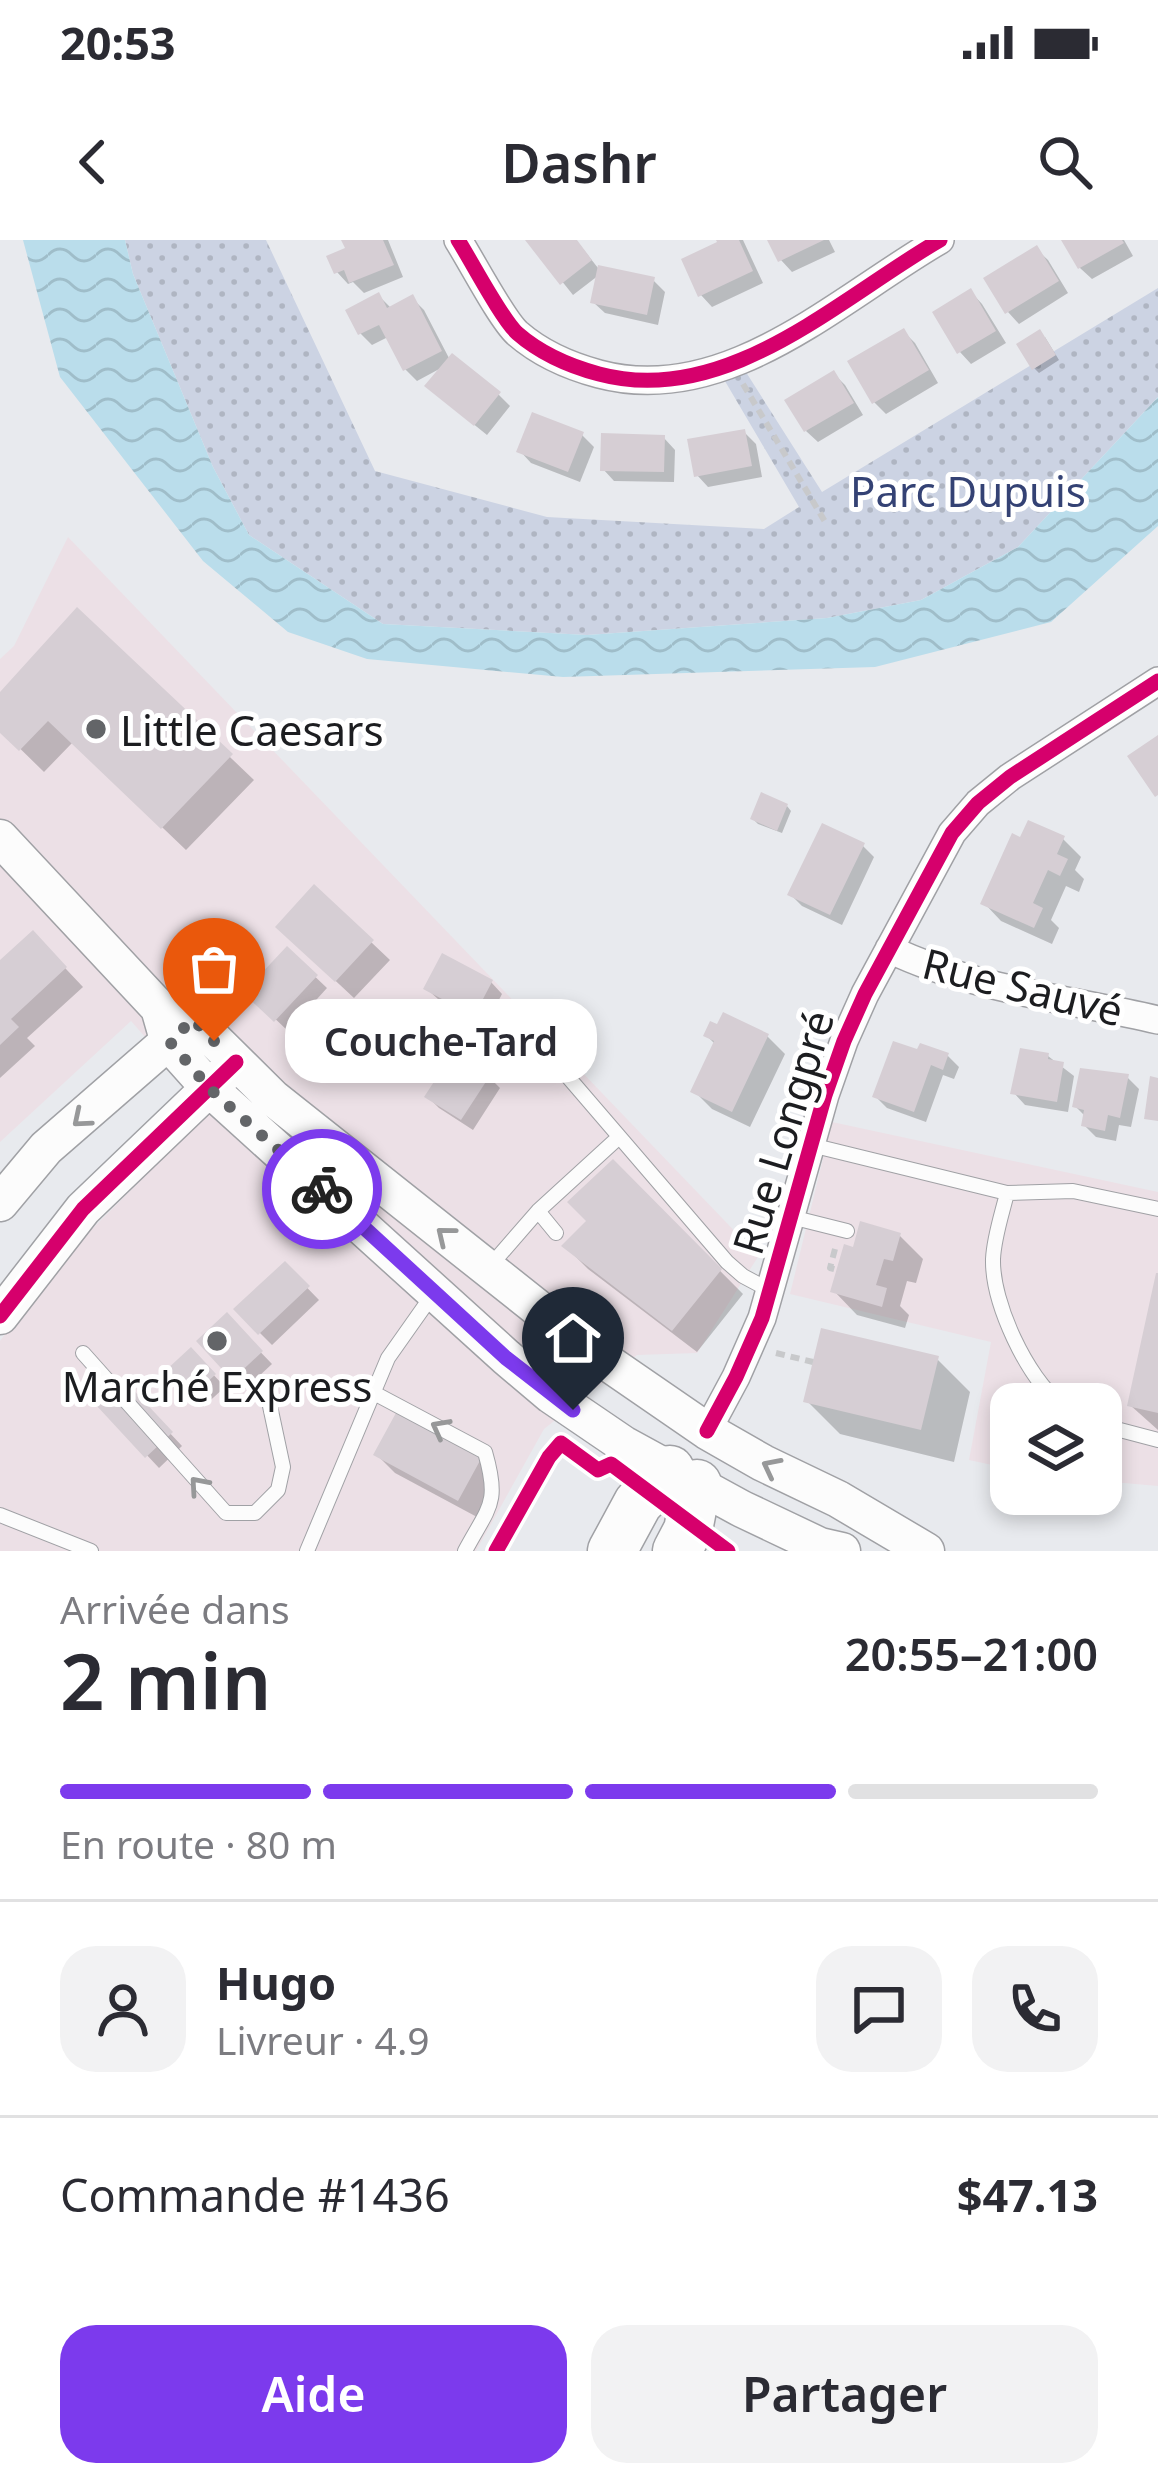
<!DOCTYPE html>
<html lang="fr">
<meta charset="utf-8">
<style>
body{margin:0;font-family:"Noto Sans",sans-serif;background:#f2f2f3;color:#2b2b33;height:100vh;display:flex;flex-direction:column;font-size:45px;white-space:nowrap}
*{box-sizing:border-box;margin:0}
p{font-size:39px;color:#7c7c81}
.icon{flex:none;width:66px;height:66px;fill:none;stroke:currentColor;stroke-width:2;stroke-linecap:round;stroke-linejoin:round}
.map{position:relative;height:1311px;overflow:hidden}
.panel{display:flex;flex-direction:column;background:#fff;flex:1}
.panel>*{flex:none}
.controls{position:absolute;left:990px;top:1143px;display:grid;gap:24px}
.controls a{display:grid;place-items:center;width:132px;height:132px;border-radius:24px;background:#fff;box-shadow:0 6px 18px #0003;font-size:60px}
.pin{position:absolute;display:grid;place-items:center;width:102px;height:102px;color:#fff;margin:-123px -51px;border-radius:50% 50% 50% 0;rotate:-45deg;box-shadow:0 0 12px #0007}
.pin .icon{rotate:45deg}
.courier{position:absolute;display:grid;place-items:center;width:120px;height:120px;margin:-60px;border:9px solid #7c3aed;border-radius:50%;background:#fff;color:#222;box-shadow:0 3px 15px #0007}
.bubble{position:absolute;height:84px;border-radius:36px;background:#fff;box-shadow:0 6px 18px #0003;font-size:39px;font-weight:600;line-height:84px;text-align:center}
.overview em{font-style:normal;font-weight:600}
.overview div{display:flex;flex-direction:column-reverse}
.overview{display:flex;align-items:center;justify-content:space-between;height:204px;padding:0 60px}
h1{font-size:78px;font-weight:600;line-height:90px}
.bar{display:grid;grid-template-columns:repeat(4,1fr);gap:18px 12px;align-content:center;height:144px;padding:0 60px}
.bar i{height:15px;border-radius:9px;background:#e1e1e2}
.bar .current{background:#7c3aed}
.bar p{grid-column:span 4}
.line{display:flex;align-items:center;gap:30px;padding:0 60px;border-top:3px solid #e1e1e2}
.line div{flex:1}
.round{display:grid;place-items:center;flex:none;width:126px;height:126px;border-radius:36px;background:#f2f2f3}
.action{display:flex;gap:24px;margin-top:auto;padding:24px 60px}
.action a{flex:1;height:138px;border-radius:36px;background:#7c3aed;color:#fff;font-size:48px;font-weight:600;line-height:138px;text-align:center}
.action a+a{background:#f2f2f3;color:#2b2b33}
.status{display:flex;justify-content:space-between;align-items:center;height:84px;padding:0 60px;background:#fff;direction:ltr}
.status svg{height:33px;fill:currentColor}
header{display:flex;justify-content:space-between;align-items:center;height:156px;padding:0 60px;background:#fff;font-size:54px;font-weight:600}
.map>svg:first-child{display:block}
.commercial{fill:#ece0e6}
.park{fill:url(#park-dots)}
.water{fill:url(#water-waves)}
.shadow{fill:#0003}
.building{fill:#d6ced4}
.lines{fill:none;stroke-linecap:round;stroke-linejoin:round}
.lane-casing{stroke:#a0a1a5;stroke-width:16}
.street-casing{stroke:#a0a1a5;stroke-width:30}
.secondary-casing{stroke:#a0a1a5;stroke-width:39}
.highway-casing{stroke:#a0a1a5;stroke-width:51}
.path{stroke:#c8c9cb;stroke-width:6;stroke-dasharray:9 6;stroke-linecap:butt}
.lane{stroke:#fcfcfc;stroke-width:14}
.street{stroke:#fcfcfc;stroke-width:27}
.secondary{stroke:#fcfcfc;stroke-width:36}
.highway{stroke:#fcfcfc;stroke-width:48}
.cycleway-casing{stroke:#fff;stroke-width:22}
.cycleway{stroke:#d6006c;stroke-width:15}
.oneway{stroke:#979899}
.done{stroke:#636568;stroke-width:12;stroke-dasharray:0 21.6}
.route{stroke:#7c3aed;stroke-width:15}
.poi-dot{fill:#636568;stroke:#fff;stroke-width:4.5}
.labels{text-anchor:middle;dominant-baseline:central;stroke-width:10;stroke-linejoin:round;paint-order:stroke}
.park-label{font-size:42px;fill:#344274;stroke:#fff}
.poi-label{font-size:42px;fill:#1c1d20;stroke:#fff;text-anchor:start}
.street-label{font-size:42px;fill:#1c1d20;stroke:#fff}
</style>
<div class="status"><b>20:53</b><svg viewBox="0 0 49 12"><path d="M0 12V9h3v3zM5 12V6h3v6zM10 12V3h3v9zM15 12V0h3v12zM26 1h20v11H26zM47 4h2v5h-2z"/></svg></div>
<header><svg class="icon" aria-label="back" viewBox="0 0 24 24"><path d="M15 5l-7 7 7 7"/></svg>Dashr<svg class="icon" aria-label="search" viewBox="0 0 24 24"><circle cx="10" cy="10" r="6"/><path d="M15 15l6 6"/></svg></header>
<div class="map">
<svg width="1158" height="1311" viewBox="0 0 1158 1311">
<defs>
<pattern id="park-dots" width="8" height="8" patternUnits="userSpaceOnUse" patternTransform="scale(3)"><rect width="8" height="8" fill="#ccd3e3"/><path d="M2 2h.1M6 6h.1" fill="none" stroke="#afb5c2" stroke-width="1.8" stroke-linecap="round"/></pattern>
<pattern id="water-waves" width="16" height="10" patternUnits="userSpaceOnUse" patternTransform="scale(3)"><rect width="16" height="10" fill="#baddeb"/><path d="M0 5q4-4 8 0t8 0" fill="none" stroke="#9fbdc9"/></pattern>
</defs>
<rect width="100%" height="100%" fill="#e8eaee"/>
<!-- commercial -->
<path class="commercial" d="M 68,297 L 747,1004 L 763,1009 L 697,1113 L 637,1115 L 544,1189 L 476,1311 L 0,1311 L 0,1101 L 56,1025 L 210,871 L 131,781 L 0,902 L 0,419 L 14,406 Z
M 832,882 L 1158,952 L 1158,1246 L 1101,1241 L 1101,1164 L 1011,1164 L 1011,1229 L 969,1220 L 991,1102 L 790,1054 Z"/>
<!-- park -->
<path class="park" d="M 125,0 L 266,0 L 375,231 L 547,277 L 764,289 L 799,267 L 722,136 L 744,129 L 822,252 L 1158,48 L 1158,157 L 1018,307 L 921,360 L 827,378 L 587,395 L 383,384 L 249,295 L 213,227 L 133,34 Z"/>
<!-- water -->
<path class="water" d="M 23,0 L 125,0 L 133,34 L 213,227 L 249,295 L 383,384 L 587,395 L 827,378 L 921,360 L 1018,307 L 1158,157 L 1158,286 L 1051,382 L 875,427 L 563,437 L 367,419 L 288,392 L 203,321 L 60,137 Z"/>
<!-- shadow -->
<path class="shadow" d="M 344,0 L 388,0 L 403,37 L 364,53 L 353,42 L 348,44 L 337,32 L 349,9 Z
M 529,0 L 576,0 L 598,28 L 653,40 L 665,52 L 658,85 L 605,73 L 593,62 L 599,35 L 573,55 Z
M 719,0 L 743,0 L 763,43 L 712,67 L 701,55 Z
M 771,0 L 829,0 L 835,12 L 792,32 L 781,20 Z
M 1065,0 L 1124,0 L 1133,16 L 1092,39 L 1080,28 Z
M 1036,9 L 1048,20 L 1068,53 L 1019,84 L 1008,72 Z
M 971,52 L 982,64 L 1006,103 L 971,124 L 960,112 Z
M 379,56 L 392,69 L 412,58 L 424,70 L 450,120 L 499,155 L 510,166 L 487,195 L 440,157 L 443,127 L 417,141 L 405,129 L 388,97 L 372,105 L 361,94 L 349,71 Z
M 903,91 L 915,103 L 938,143 L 886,174 L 874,162 Z
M 1045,97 L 1059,120 L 1039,133 L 1034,128 Z
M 834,134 L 845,145 L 863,175 L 818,202 L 806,191 Z
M 744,192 L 756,204 L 762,237 L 708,247 L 697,235 Z
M 582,195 L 594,207 L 580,242 L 531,223 L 520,211 Z
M 664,198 L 675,210 L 674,242 L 614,241 L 603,229 Z
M 77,371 L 254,540 L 186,610 L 73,502 L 44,532 L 0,489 L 0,456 Z
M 787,566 L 791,571 L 782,593 L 758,584 L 753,579 Z
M 1063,599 L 1081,617 L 1075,630 L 1084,639 L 1079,652 L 1066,646 L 1051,680 L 1059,688 L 1052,704 L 1001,681 L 984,663 Z
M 863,606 L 874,617 L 842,685 L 802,666 L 790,654 Z
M 315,649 L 390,720 L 354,758 L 296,704 Z
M 287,710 L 327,748 L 288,791 L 248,753 Z
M 50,712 L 83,747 L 27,798 L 35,806 L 0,838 L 0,724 Z
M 491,742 L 502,754 L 486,785 L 439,760 L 427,749 Z
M 707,796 L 767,796 L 785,814 L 750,887 L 712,869 L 694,851 L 716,805 Z
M 947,815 L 959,827 L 954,839 L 943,835 L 926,882 L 887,868 L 876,857 Z
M 1048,816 L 1074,836 L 1068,872 L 1025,865 L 1014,853 Z
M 489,837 L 500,848 L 473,890 L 439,868 L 428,857 Z
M 1127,837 L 1139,849 L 1131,887 L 1119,885 L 1116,901 L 1096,897 L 1084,885 L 1086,877 L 1075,866 Z
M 613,923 L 743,1054 L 697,1112 L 588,1029 L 565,1006 L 590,981 Z
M 899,995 L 923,1019 L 916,1043 L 907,1041 L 900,1066 L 909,1075 L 905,1088 L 857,1075 L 834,1051 L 855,1010 Z
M 285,1025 L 319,1060 L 272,1105 L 237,1070 Z
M 1158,1037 L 1158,1190 L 1130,1165 Z
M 227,1077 L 272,1124 L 245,1149 L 200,1101 Z
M 191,1111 L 225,1147 L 203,1167 L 170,1131 Z
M 937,1119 L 970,1152 L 954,1222 L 840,1194 L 807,1161 Z
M 124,1144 L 182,1206 L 159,1228 L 101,1166 Z
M 377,1215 L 480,1220 L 498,1238 L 477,1277 L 395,1233 Z"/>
<!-- building -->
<path class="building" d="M 341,0 L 383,0 L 394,25 L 349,43 L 344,30 L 334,34 L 326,16 L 345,8 Z
M 525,0 L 577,0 L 592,20 L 560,45 Z
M 716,0 L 739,0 L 753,31 L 698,57 L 681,19 L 717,2 Z
M 767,0 L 824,0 L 778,22 Z
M 1061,0 L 1122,0 L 1124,3 L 1078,29 Z
M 1037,5 L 1059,41 L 1005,74 L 983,38 Z
M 598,25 L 655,37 L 647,75 L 590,63 Z
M 971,48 L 996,91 L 957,114 L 932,72 Z
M 379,52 L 387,68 L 413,54 L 442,111 L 403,131 L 379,85 L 358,95 L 345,70 Z
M 904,88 L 929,130 L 872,164 L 847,121 Z
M 1040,89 L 1056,115 L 1032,130 L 1016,104 Z
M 452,113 L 501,152 L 474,186 L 424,146 Z
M 834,130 L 854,163 L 804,192 L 784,160 Z
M 532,172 L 584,192 L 568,232 L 516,212 Z
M 745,189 L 752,226 L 694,237 L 687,199 Z
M 601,193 L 665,195 L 664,232 L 600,231 Z
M 77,367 L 233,514 L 161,589 L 48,481 L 19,511 L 0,493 L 0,452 Z
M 1158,495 L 1158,555 L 1155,557 L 1127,516 Z
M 761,552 L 788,564 L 777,591 L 750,579 Z
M 1028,580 L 1065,596 L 1057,614 L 1068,619 L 1060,636 L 1048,630 L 1033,663 L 1043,668 L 1034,688 L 980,664 L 1012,593 L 1020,597 Z
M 822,583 L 865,603 L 830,675 L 787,655 Z
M 314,644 L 374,700 L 335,742 L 275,687 Z
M 33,690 L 67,727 L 11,779 L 19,787 L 0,805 L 0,720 Z
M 287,706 L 318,735 L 274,782 L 243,753 Z
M 442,713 L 493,740 L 474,776 L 423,749 Z
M 723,772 L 769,794 L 732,872 L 690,852 L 714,801 L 703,796 L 710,781 L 717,784 Z
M 893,801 L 917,809 L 920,803 L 949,813 L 943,830 L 931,825 L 914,872 L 872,857 Z
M 1020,808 L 1049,813 L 1048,819 L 1064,822 L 1057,862 L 1010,854 Z
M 454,811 L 491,834 L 461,880 L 424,857 Z
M 1080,828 L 1129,834 L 1120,878 L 1108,875 L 1105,891 L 1081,886 L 1084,870 L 1072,867 Z
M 1150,836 L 1158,838 L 1158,881 L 1144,879 Z
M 613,919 L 722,1029 L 672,1091 L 561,1006 L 586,981 L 567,962 Z
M 860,981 L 901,993 L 893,1021 L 884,1019 L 876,1045 L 887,1048 L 882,1067 L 830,1052 L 844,1004 L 853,1007 Z
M 285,1021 L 310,1046 L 258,1095 L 233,1069 Z
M 1156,1033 L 1158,1033 L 1158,1173 L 1127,1166 Z
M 227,1072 L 263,1111 L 232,1140 L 196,1101 Z
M 821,1088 L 939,1116 L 921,1190 L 803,1162 Z
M 191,1107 L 216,1134 L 190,1158 L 165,1131 Z
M 124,1140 L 173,1192 L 145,1218 L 96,1165 Z
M 397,1171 L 482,1217 L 458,1261 L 373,1215 Z"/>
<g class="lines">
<defs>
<path id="lane" d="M 538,802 L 727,1022 L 743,1036 L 771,1051
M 811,905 L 1007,953 C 1002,974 994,997 993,1019 C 992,1063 1027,1138 1061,1164
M 1007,953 L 1073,951 L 1158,969
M 538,971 L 556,993
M 791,977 L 847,991
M 491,1025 L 538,971 L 619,897
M 83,1113 L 226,1273 L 255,1273 L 278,1250 L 283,1227 L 267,1152
M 374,1153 L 485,1212 C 500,1264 489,1266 465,1311
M 1101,1185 L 1158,1200
M 0,1275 L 91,1311
M 307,1311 L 388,1118 L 431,1057"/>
<path id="street" d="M 458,0 C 472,22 501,78 517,93 C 541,114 569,126 599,134 C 726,168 838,59 940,0
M 889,709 C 973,749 1068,759 1158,780
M 707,1191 L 736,1137 L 762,1078 L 825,855 L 844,801 L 865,754 L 952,593 L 978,563 L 1010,537 L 1158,441"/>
<path id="secondary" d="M 0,598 L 159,768 L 169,803 L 210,849 L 506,1117 L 551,1155 L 623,1204 L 742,1269 L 820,1306 L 842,1311
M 159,768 L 193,779 L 273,858 L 598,1116 L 707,1191 L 763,1223 L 838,1259 L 926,1311
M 0,963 L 46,908 L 184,788
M 0,1076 L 83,969 L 225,833"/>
<path id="highway" d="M 612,1311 L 638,1263 L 670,1230
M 677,1311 L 688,1290 L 697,1244"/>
</defs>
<!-- lane casing -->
<use href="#lane" class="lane-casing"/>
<!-- street casing -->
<use href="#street" class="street-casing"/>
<!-- secondary casing -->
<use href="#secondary" class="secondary-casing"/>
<!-- highway casing -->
<use href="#highway" class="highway-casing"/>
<!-- path -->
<path class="path" d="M 743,144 L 827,285
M 835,1009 L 830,1028 L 837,1030
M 776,1113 L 813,1122"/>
<!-- lane -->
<use href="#lane" class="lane"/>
<!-- street -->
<use href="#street" class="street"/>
<!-- secondary -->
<use href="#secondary" class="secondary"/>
<!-- highway -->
<use href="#highway" class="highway"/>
<defs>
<path id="cycleway" d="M 458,0 C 472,22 501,78 517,93 C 541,114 569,126 599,134 C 726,168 838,59 940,0
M 0,1076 L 83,969 L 236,822
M 707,1191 L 736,1137 L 762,1078 L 825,855 L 844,801 L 865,754 L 952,593 L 978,563 L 1010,537 L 1158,441
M 496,1311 L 549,1217 L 561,1203 L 598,1230 L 611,1224 L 728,1311"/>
</defs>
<!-- cycleway casing -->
<use href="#cycleway" class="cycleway-casing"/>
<!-- cycleway -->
<use href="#cycleway" class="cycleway"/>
</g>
<!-- one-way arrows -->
<defs><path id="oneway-chevron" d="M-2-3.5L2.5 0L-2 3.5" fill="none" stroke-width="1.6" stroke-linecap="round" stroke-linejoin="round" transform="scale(3)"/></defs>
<g class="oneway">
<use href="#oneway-chevron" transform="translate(81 879) rotate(140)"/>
<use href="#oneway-chevron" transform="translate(445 995) rotate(-141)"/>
<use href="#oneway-chevron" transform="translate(440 1188) rotate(-152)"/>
<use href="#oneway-chevron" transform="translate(771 1227) rotate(-153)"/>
<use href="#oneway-chevron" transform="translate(198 1245) rotate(-131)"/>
</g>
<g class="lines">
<!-- done -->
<path class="done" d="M 214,801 L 193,779 L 170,802 L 210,849 L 322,949"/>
<!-- route -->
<path class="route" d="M 322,949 L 506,1118 L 573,1170"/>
</g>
<!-- markers -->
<g class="poi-dot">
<circle cx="96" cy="489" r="12"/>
<circle cx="217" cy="1101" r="12"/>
</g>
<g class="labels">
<!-- park labels -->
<g class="park-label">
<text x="968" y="250">Parc Dupuis</text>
</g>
<!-- poi labels -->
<g class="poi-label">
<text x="120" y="489">Little Caesars</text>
<text x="217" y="1145" text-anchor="middle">Marché Express</text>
</g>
<!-- street labels -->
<g class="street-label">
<text transform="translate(1023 746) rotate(14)">Rue Sauvé</text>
<text transform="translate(782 892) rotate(-73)">Rue Longpré</text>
</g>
</g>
</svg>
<div class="controls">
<a><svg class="icon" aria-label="layers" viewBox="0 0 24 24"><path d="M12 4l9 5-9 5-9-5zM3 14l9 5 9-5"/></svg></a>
</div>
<div class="pin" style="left:214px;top:801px;background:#ea580c"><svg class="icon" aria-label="bag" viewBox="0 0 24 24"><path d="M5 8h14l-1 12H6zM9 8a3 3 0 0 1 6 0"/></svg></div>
<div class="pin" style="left:573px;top:1170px;background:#1f2937"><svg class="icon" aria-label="home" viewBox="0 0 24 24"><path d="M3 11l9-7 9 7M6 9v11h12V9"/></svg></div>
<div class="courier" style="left:322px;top:949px"><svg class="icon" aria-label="bike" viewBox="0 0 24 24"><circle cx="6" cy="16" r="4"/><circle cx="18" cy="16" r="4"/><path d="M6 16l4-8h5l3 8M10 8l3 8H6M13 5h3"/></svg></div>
<div class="bubble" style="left:285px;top:759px;width:312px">Couche-Tard</div>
</div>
<section class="panel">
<div class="overview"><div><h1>2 min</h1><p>Arrivée dans</p></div><em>20:55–21:00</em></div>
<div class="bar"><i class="current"></i><i class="current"></i><i class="current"></i><i></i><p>En route · 80 m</p></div>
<div class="line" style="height:216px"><a class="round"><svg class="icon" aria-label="person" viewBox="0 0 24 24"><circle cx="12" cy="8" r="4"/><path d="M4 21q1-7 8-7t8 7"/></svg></a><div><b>Hugo</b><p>Livreur · 4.9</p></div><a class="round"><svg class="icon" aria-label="chat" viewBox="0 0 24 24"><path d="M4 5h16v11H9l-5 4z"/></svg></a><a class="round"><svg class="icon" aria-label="phone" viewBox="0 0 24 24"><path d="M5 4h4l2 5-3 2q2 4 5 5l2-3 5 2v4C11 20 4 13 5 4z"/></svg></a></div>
<div class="line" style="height:156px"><div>Commande #1436</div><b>$47.13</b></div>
<div class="action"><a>Aide</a><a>Partager</a></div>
</section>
